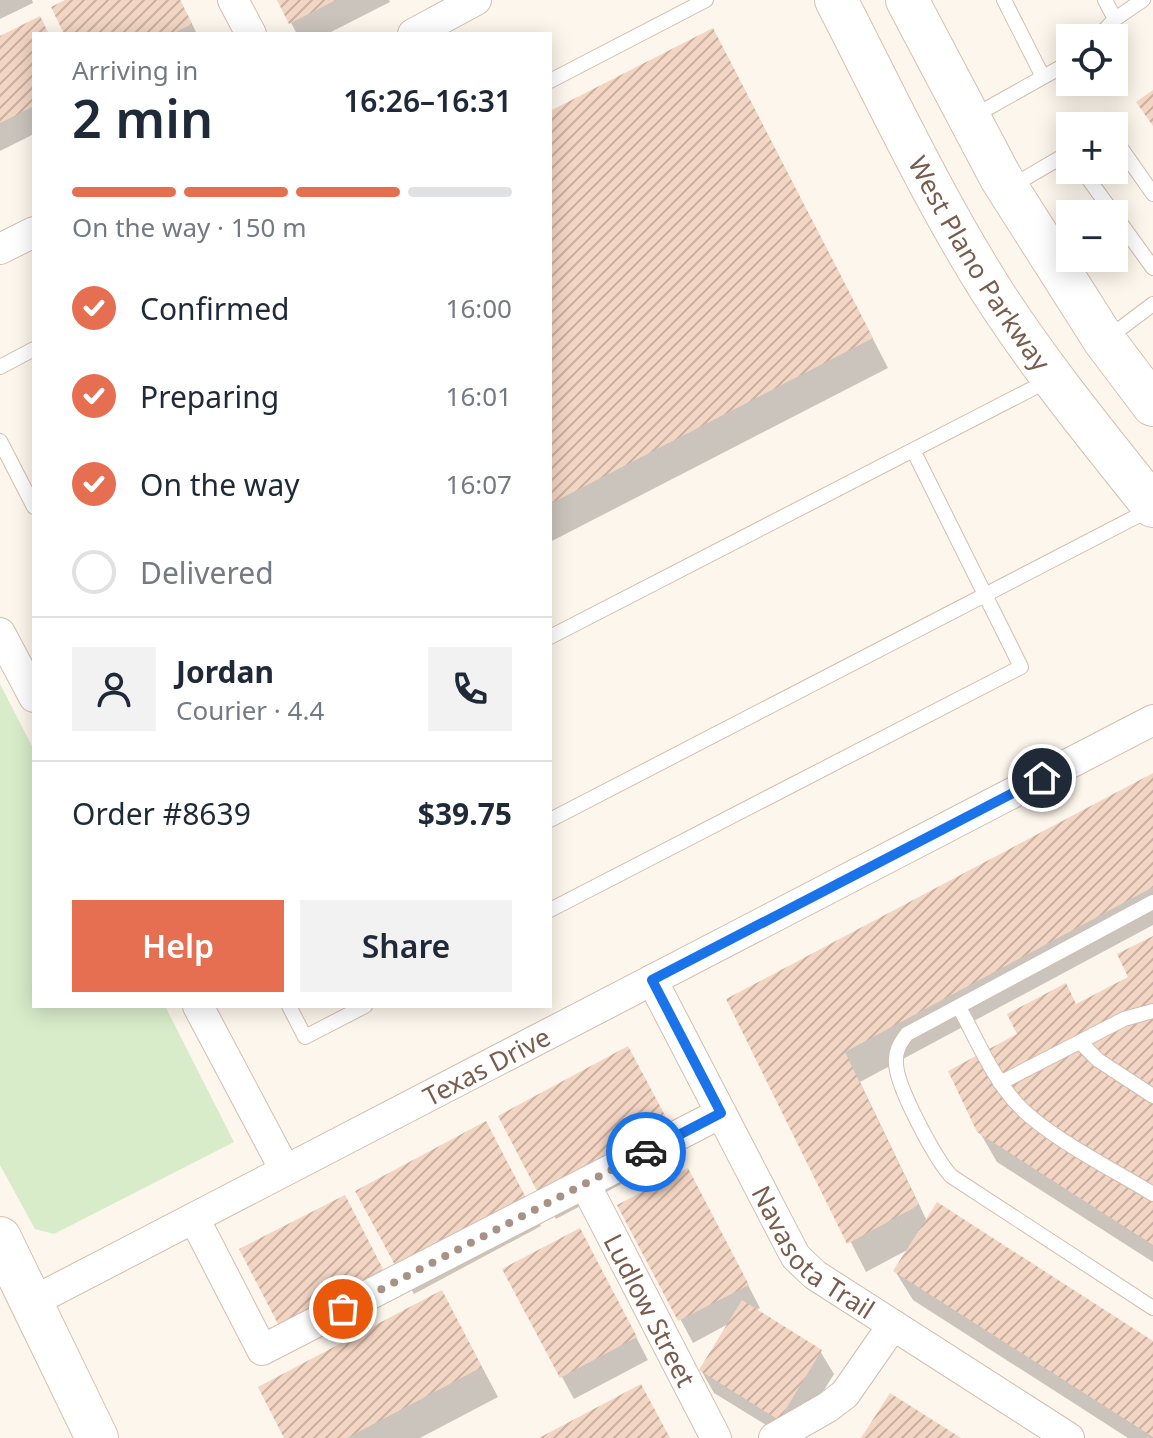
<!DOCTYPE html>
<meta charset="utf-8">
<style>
body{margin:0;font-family:"Noto Sans",sans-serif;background:#f2f2f3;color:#1f2937;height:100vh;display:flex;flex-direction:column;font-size:30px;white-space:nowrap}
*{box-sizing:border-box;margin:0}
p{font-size:26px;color:#747a83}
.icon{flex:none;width:44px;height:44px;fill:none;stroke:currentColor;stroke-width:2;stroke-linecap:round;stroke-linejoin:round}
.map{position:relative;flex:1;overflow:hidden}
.side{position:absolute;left:32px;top:32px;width:520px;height:976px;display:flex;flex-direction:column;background:#fff;border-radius:0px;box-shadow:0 4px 20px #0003}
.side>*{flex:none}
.buttons{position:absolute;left:1056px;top:24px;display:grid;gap:16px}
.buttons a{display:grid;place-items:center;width:72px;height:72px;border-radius:0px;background:#fff;box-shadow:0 4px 20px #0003;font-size:40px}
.pin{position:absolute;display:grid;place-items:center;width:68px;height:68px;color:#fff;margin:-34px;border:4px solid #fff;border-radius:50%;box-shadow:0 2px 8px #0007}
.courier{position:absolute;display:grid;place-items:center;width:80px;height:80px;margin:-40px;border:6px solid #1a73e8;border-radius:50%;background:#fff;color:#222;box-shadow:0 2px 10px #0007}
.headline em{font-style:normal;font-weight:600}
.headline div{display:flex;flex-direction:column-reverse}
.headline{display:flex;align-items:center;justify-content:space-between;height:136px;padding:0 40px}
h1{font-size:52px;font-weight:600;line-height:60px}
.bar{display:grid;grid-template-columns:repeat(4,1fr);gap:12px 8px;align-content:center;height:96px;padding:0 40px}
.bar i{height:10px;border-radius:6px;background:#e0e1e3}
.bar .on{background:#e76f51}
.bar p{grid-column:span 4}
.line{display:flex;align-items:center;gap:20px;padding:0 40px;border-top:2px solid #e0e1e3}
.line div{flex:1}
.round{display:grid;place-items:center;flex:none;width:84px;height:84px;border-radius:0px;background:#f2f2f3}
ol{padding:0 40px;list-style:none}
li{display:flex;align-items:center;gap:24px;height:88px}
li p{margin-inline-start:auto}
li .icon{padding:8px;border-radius:50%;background:#e76f51;color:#fff;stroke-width:4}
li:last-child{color:#747a83}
li i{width:44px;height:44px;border:4px solid #e0e1e3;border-radius:50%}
.cta{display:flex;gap:16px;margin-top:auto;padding:16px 40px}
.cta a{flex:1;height:92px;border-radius:0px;background:#e76f51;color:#fff;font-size:32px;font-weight:600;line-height:92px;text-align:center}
.cta a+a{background:#f2f2f3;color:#1f2937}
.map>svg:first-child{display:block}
.green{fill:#d8ecc9}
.shadow{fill:#0003}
.building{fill:url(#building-hatch)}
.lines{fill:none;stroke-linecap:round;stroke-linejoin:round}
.service-casing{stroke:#d1beb0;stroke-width:16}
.minor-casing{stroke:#d1beb0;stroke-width:32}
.secondary-casing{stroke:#d6c0b0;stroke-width:44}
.service{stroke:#fff;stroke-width:14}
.minor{stroke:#fff;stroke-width:30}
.secondary{stroke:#fff;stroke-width:42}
.done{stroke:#a89285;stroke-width:8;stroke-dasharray:0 14.4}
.route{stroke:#1a73e8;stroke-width:10}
.labels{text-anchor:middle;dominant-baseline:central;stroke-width:8;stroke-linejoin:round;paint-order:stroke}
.street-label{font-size:26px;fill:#7a5c4d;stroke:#fffaf3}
</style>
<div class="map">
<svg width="1153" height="1438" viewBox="0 0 1153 1438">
<defs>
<pattern id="building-hatch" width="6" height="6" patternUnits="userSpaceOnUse" patternTransform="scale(2)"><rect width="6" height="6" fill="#f3d5c3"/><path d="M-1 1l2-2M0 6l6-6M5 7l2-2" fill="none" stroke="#cab0a1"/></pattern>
</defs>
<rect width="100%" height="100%" fill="#fdf6ec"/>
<!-- green -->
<path class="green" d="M 0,684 L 34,750 L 34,1006 L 165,1006 L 234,1142 L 54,1234 L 35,1229 L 0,1165 Z"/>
<!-- shadow -->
<path class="shadow" d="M 0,0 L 32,0 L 33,3 L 0,19 Z
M 70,0 L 180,0 L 197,34 L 66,34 Z
M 279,0 L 389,0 L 390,2 L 327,34 L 297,34 Z
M 39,18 L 48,34 L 34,34 L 34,134 L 0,151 L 0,38 Z
M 729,60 L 888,368 L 550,542 L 550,114 Z
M 1153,776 L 1153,925 L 860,1082 L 927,1221 L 1153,1343 L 1153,1438 L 1128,1438 L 913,1300 L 895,1271 L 909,1249 L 866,1272 L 728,1000 Z
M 1153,938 L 1153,1262 L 997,1162 L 979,1131 L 1076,1006 L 1127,979 Z
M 644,1079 L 683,1151 L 556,1219 L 539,1190 Z
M 502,1153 L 541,1226 L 414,1294 L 397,1264 Z
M 700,1193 L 760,1308 L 755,1311 L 820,1351 L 834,1374 L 794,1438 L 787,1438 L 714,1393 L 701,1370 L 730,1323 L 693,1343 L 620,1206 Z
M 357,1220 L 394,1293 L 292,1345 L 279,1323 Z
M 592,1253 L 648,1360 L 574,1399 L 562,1377 Z
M 458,1322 L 498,1397 L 420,1438 L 287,1438 Z"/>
<!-- building -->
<path class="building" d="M 65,0 L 180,0 L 192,24 L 172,34 L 64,34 L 51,7 Z
M 277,0 L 336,0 L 289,24 Z
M 40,16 L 49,34 L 34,34 L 34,106 L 0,123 L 0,36 Z
M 713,28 L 873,338 L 550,504 L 550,111 Z
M 1153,90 L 1153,126 L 1136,102 Z
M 1153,773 L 1153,887 L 845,1052 L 919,1205 L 847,1244 L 726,999 Z
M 1153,936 L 1153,1245 L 977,1132 L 948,1071 L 1017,1034 L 1007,1014 L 1066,983 L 1076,1004 L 1128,977 L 1117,954 Z
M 628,1046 L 668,1121 L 537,1191 L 498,1116 Z
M 486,1121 L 525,1196 L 395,1265 L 355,1191 Z
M 688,1168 L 749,1285 L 678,1321 L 617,1205 Z
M 345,1195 L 383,1269 L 278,1324 L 239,1249 Z
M 937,1202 L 1153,1341 L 1153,1437 L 893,1271 Z
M 580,1228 L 637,1337 L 560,1378 L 502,1269 Z
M 442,1290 L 482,1367 L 347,1438 L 284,1438 L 258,1387 Z
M 742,1300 L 822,1350 L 779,1420 L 699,1370 Z
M 641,1384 L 670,1438 L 539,1438 Z
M 890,1393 L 961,1438 L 861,1438 Z"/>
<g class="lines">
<defs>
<path id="service" d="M 1004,0 L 1043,77
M 1115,19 L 1143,0
M 1097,38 L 1115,19 L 1105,0
M 550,81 L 706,0
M 972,117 L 1070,62
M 1114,138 L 1153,194
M 1082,170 L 1153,268
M 1012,186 L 1070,152
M 1108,338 L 1153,304
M 0,367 L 34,349
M 0,441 L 34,507
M 550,637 L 1051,379
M 550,820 L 1149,510
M 1153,902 L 907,1034 C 900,1043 895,1051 896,1063 C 896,1086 935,1158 951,1176 L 1153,1308
M 550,910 L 1021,667 L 913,450
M 289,1006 L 305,1037 L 365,1006
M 959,1007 C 977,1040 993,1079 1019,1106 C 1050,1138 1114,1170 1153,1194
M 1080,1042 L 1098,1060 L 1153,1096
M 1000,1083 L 1124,1019 L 1153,1011"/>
<g id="minor">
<path d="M 233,0 L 251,34"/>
<path d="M 413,34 L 476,0"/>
<path d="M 0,249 L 34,232"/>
<path d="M 0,633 L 34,697"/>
<path id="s1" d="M 652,980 L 789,1244 L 796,1257 L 815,1275 L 1069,1438"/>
<path d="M 198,1006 L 285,1170"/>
<path id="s2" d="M 585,1184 L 716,1438"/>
<path d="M 194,1218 L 262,1350 L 721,1113"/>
<path id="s3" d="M 32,1302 L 1153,720"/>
<path d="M 774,1438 L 828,1407 L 845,1394 L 893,1325"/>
</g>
<g id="secondary">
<path id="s4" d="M 836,0 C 887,99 935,202 995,296 C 1043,370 1098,437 1153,506"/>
<path d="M 907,0 L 1001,178 L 1104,340 L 1153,405"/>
<path d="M 0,1238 L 97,1438"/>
</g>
</defs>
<!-- service casing -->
<use href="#service" class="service-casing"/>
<!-- minor casing -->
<use href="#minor" class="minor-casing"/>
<!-- secondary casing -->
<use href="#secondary" class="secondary-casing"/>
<!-- service -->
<use href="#service" class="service"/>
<!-- minor -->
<use href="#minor" class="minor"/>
<!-- secondary -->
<use href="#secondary" class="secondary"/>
</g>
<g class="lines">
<!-- done -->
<path class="done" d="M 343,1309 L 646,1152"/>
<!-- route -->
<path class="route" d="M 646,1152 L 721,1113 L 652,980 L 1042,778"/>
</g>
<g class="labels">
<!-- street labels -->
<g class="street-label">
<text stroke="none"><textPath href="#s4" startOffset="300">West Plano Parkway</textPath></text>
<text stroke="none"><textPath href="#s3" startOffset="512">Texas Drive</textPath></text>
<text stroke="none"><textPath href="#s1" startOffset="320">Navasota Trail</textPath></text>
<text stroke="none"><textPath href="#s2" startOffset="142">Ludlow Street</textPath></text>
</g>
</g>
</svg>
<div class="buttons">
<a><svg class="icon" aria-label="locate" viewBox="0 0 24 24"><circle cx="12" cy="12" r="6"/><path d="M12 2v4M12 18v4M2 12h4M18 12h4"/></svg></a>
<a>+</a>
<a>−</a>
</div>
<div class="pin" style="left:343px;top:1309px;background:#ea580c"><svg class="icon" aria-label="bag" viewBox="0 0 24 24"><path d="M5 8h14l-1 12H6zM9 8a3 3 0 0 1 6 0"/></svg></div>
<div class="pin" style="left:1042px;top:778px;background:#1f2937"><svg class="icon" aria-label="home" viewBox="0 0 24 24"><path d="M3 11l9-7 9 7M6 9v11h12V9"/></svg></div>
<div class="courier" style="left:646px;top:1152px"><svg class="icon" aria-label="car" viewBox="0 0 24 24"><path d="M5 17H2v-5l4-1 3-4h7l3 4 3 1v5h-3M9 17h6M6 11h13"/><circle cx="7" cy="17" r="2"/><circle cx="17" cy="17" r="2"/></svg></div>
<section class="side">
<div class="headline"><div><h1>2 min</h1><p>Arriving in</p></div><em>16:26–16:31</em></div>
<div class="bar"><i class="on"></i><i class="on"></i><i class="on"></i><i></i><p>On the way · 150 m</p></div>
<ol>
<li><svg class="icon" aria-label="check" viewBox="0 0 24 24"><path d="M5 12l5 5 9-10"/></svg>Confirmed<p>16:00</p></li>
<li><svg class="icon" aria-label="check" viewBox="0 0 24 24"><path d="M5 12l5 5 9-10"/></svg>Preparing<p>16:01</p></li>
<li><svg class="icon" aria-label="check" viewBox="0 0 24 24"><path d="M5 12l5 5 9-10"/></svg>On the way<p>16:07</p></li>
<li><i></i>Delivered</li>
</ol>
<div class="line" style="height:144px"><a class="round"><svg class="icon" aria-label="person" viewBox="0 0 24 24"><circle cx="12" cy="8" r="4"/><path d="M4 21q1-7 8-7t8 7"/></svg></a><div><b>Jordan</b><p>Courier · 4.4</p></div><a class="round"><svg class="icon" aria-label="phone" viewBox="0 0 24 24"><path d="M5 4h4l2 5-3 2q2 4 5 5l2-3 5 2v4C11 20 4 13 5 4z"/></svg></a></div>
<div class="line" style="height:104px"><div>Order #8639</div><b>$39.75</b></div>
<div class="cta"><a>Help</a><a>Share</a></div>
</section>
</div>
